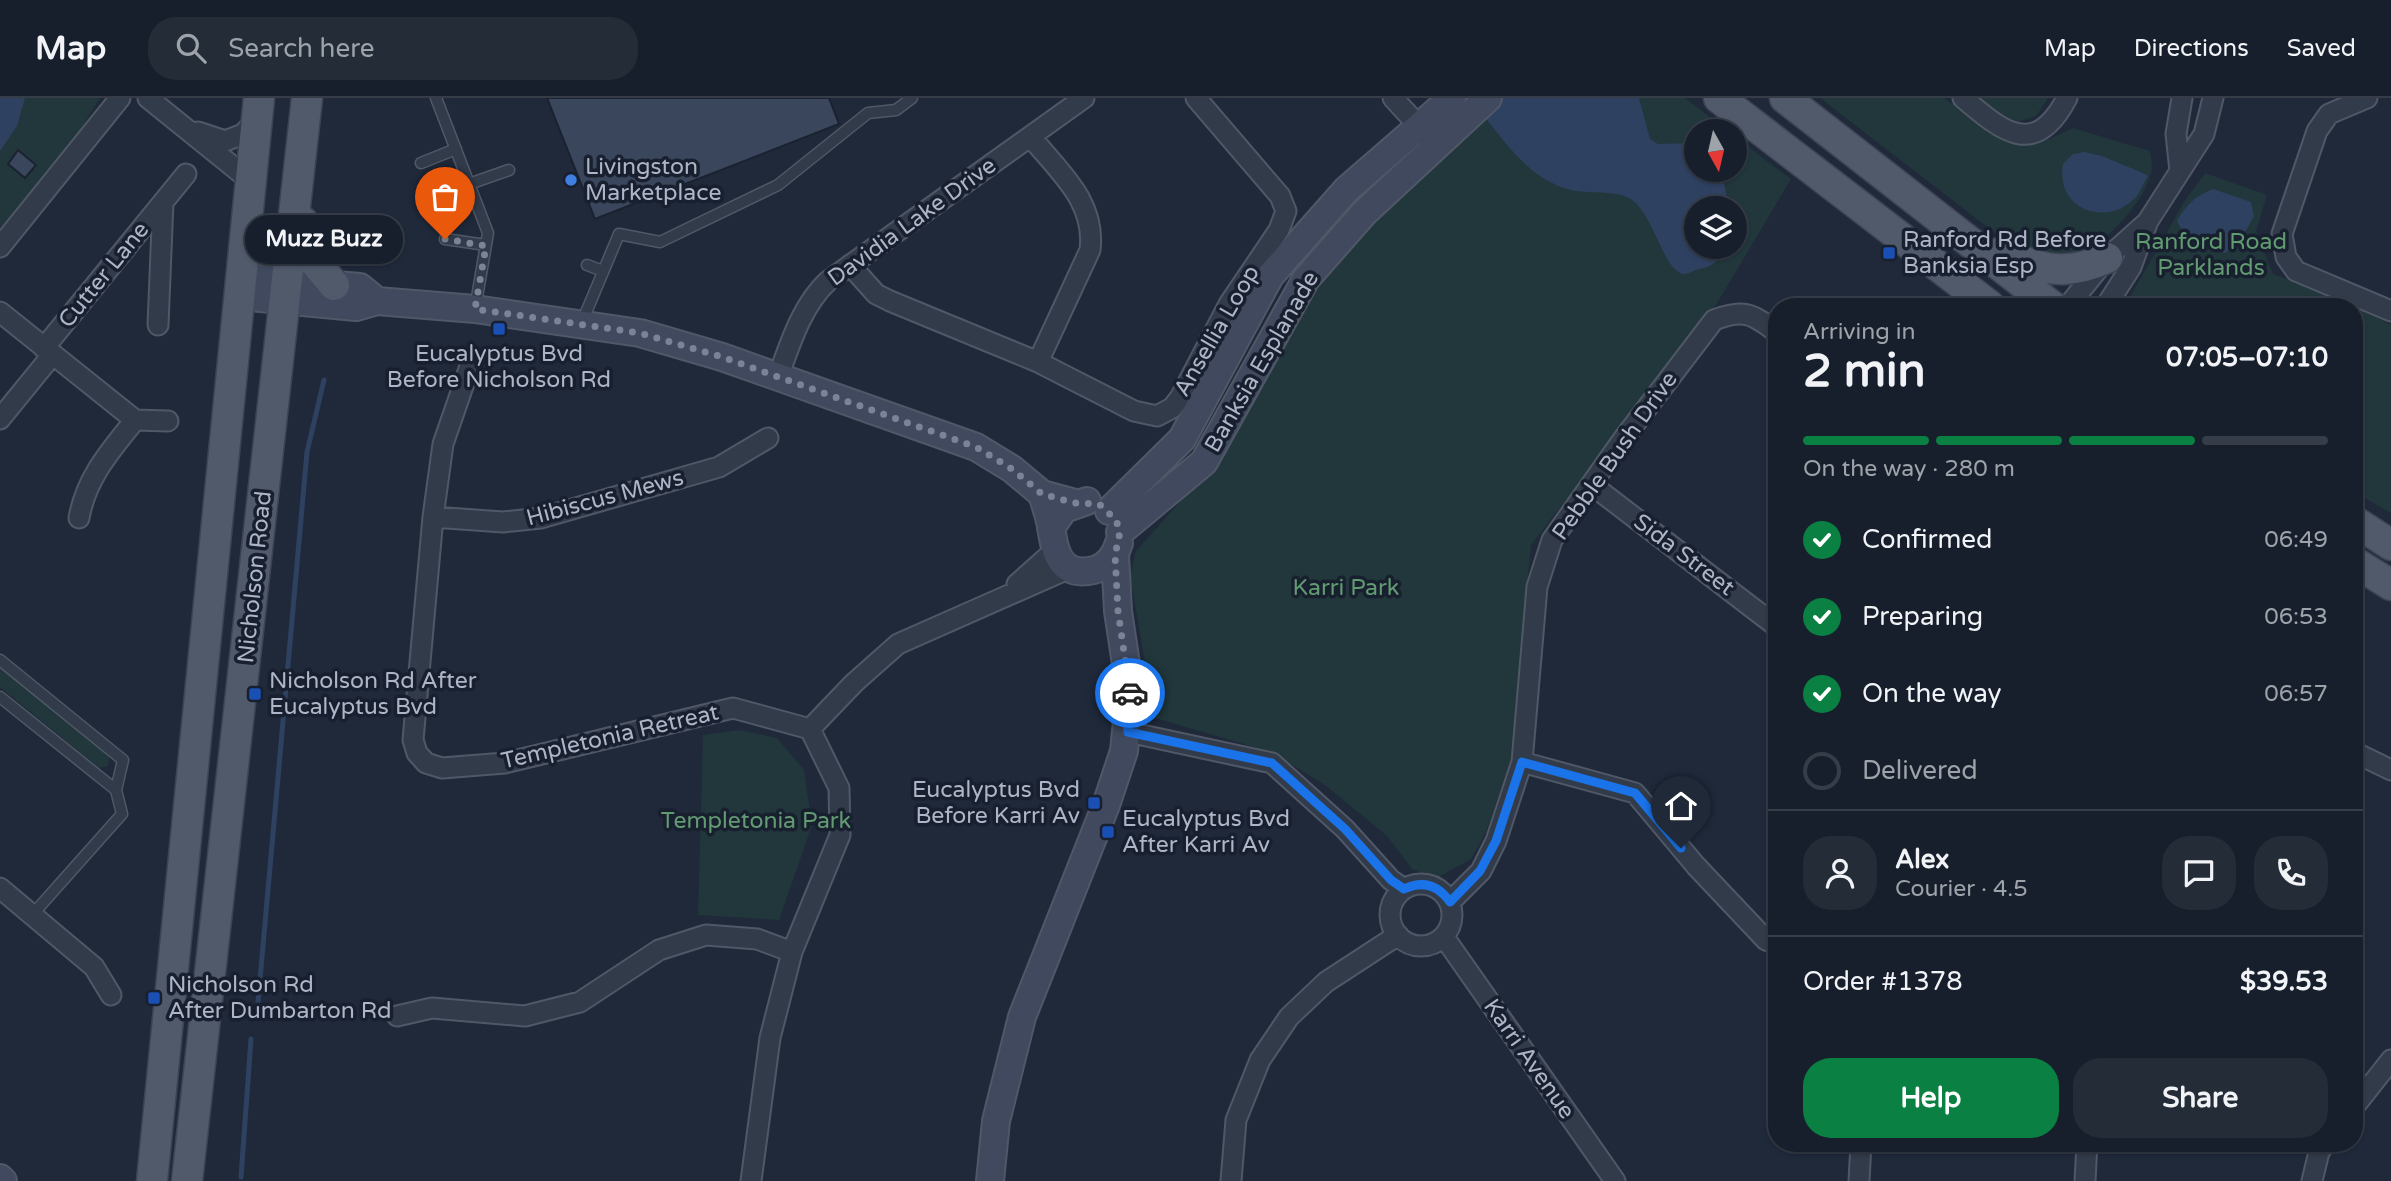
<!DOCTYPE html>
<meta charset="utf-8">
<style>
body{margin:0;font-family:"Varela Round",sans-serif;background:#242c38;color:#f1f3f6;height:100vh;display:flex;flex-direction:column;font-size:26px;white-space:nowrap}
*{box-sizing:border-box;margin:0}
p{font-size:23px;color:#9ea2a9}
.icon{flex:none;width:38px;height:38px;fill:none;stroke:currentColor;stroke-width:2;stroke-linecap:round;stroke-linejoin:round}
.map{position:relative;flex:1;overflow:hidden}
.side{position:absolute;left:1768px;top:200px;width:595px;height:854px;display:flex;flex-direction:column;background:#171f2c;border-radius:28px;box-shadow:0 2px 5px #0004,0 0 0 2px #363d48}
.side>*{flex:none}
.needle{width:46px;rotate:172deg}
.controls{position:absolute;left:1684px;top:21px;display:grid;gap:14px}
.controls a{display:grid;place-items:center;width:63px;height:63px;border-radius:50%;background:#171f2c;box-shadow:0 2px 5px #0004,0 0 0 2px #363d48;font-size:35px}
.pin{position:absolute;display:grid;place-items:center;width:60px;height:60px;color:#fff;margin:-72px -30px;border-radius:50% 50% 50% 0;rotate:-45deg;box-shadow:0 0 7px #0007}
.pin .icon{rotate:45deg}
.courier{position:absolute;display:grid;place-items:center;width:70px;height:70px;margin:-35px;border:5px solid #1a73e8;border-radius:50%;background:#fff;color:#222;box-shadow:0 2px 9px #0007}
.bubble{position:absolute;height:49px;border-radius:24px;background:#171f2c;box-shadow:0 2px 5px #0004,0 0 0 2px #363d48;font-size:23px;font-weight:700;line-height:49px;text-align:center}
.summary em{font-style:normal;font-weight:700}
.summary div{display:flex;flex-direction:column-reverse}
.summary{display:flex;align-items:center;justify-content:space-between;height:119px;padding:0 35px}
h1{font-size:46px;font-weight:700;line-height:52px}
.bar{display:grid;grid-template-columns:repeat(4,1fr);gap:10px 7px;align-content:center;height:84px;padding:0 35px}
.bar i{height:9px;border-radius:5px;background:#363d48}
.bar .current{background:#0b8043}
.bar p{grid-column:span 4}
.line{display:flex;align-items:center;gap:18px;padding:0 35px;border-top:2px solid #363d48}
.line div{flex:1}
.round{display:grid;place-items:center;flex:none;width:74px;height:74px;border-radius:28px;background:#242c38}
ol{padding:0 35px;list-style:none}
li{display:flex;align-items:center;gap:21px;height:77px}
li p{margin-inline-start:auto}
li .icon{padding:7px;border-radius:50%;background:#0b8043;color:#fff;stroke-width:4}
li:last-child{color:#9ea2a9}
li i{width:38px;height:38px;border:4px solid #363d48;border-radius:50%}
.primary-button{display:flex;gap:14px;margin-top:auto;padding:14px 35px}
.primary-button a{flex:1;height:80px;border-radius:28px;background:#0b8043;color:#fff;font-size:28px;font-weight:700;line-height:80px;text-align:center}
.primary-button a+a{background:#242c38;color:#f1f3f6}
header{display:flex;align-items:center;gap:42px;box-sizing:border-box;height:98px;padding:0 35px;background:#171f2c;border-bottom:2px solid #363d48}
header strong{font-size:33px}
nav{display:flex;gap:38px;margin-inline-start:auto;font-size:24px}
.search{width:490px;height:63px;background:#242c38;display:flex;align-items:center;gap:18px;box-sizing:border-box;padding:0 24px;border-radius:28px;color:#9ea2a9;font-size:26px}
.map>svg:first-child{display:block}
.green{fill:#21373b;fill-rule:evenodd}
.water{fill:#2f4161}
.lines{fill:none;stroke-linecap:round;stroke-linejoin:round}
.stream{stroke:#2f4161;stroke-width:5}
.building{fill:#3a465b;stroke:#1a2231;stroke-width:2}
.lane-casing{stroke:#505868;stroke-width:13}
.street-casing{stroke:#505868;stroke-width:23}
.secondary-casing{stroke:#505868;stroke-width:30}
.primary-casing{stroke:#3c4454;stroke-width:33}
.lane{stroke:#323b4a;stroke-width:10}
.street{stroke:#323b4a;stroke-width:19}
.secondary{stroke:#40495e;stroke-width:26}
.primary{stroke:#505a6b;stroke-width:30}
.done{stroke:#7b8496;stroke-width:7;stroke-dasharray:0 12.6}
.route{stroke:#1a73e8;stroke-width:9}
.shop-dot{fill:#3f7fe0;stroke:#18202f;stroke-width:2.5}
.transit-dot{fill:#1a4fb4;stroke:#18202f;stroke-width:2.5}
.labels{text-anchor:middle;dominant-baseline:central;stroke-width:7;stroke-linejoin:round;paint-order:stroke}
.poi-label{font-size:23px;fill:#adb5c7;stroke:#18202f;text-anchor:start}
.street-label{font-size:23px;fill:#adb5c7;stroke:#18202f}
.park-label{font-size:23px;fill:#629a72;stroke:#18202f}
</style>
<header>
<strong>Map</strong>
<div class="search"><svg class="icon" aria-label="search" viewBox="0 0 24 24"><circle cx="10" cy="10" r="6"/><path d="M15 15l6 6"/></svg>Search here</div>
<nav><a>Map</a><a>Directions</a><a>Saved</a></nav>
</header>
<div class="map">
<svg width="2391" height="1083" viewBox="0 0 2391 1083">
<rect width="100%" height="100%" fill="#1f293a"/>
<!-- green -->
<path class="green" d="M 0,0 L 100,0 L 74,42 L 0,136 Z
M 1493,0 L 1685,0 L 1728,33 L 1696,33 L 1696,72 L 1734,72 L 1734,38 L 1791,81 L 1710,217 L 1531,447 L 1511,662 L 1486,734 L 1471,761 L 1435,781 L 1412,771 L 1387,738 L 1325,687 L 1271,654 L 1155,620 L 1130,479 L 1136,453 L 1212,368 L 1302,198 ZM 1696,110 L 1734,110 L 1734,149 L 1696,149 Z
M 1820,0 L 1944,0 L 2002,40 L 2024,47 L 2049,41 L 2073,30 L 2150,53 C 2151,59 2153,69 2151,75 C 2142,109 2104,144 2076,162 L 2017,152 Z
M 1974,0 L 2048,0 L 2036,18 L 2017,24 Z
M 2205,75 L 2267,97 L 2256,133 L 2273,176 C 2313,190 2354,205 2391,227 L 2391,415 L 2354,394 L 2354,208 L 2132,208 L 2131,197 L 2184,104 Z
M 0,569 L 109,658 L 108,668 L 99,670 L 0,589 Z
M 740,632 L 777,640 L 804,672 L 812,727 L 779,822 L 698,817 L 703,637 Z"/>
<!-- water -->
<path class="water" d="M 0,0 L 25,0 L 17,28 L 0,53 Z
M 1470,0 L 1639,0 L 1650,41 L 1658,46 L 1693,45 L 1696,46 L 1696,72 L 1721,72 L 1729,110 L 1696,110 L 1696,149 L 1725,149 C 1720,163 1712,169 1699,171 C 1695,172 1688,176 1684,176 C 1663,174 1654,114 1629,100 C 1614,92 1588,96 1571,92 C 1525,81 1499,35 1470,0 Z
M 2085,54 L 2102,58 L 2145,76 L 2148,78 C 2144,84 2141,92 2137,98 C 2109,130 2055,113 2063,66 L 2073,56 Z
M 2213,91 L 2251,104 L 2254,118 L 2239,145 L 2225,155 L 2189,145 L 2177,123 C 2186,107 2195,98 2213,91 Z"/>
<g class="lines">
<!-- stream -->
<path class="stream" d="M 258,904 L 307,354 L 324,282
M 241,1079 L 251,941"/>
</g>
<!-- building -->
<path class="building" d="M 547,0 L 829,0 L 839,26 L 595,121 Z
M 18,52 L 36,67 L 25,80 L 8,66 Z"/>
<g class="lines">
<defs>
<path id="lane" d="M 436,0 L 488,135 L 475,211
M 421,65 L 456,51
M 469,86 L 509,72
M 445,141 L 486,147
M 587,167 L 603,173
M 582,224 L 619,136 L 660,144 L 778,87 L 868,15 L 896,12 L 912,0
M 0,562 L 123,662 L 116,692 L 122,716 L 33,816
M 0,599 L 116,692"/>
<path id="street" d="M 148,0 L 252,84
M 1393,0 L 1428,38
M 1963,0 C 2003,34 2035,61 2067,0
M 2367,0 L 2329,16 L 2317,33 L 2282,136 L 2286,159 L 2296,173 L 2391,213
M 198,34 L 225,43 L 243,36 L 257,22
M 1031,39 C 1059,74 1096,103 1090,152 L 1038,264
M 2180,73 L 2176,36 L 2182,0
M 0,149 L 120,0
M 850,167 L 876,196 L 890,203 L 1038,264 L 1134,313 L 1157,318 L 1172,310 L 1180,300 L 1229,206 L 1279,132 L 1286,113 L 1280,98 L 1196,0
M 2068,208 L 2107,160 L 2145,126
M 2106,208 L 2131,169 L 2148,123 L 2204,36 L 2213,0
M 0,214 L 135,322 L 168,323
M 158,227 L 163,104
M 44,250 L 186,76
M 470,268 L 443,346 L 433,419 L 413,642 L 417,655 L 426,665 L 442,670 L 505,665 L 733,610 L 810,631 L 839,690 L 840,737 L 792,854 L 770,940 L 751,1083
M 778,279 C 790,246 802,207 828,183 L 1084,0
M 0,321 L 53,256
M 1592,387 L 1776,528
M 433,419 L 503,424 L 541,420 L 719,369 L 768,340
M 79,420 C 86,380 110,353 135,322
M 1017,486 L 1054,453
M 810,631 L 854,585 L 898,546 L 1070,470
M 1128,634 L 1272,665 L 1345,731 L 1391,782 L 1404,791
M 2354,654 L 2391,672
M 1522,664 L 1635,695 L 1696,768 L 1766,842 L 1776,846
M1390 817a31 31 0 1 1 62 0a31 31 0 1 1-62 0Z
M 0,790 L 94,869 L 111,897
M 1450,804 L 1481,773 L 1496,743 L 1522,664 L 1537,489 L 1552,442 L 1624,340 L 1714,222 C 1743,211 1752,215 1776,234
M 1444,839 L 1615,1083
M 397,918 L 432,910 L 525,918 L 580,904 L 659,852 L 706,837 L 757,841 L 792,854
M 2354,1009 L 2391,962
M 1231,1083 L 1236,1022 L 1260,962 L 1289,919 L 1326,884 L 1398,837
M 1859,1083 L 1861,1045
M 2085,1083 L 2087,1045
M 2312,1083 L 2319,1054 L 2326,1045"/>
<path id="secondary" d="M 241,179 L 360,189 L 377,203
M 240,198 L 356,209 L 377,203 L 475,211 L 640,235 L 722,259 L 976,349 L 1012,371 L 1042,396 L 1075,405
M 1042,396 C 1045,406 1049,417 1051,428 C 1054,452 1059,480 1094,472 C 1107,469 1115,458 1119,445
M 1109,413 L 1182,341 L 1270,178 L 1347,91 L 1452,0
M 1051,430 L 1064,411 L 1087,403
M 1120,434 L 1204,364 L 1306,181 L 1364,115 L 1488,0
M 0,1080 L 3,1083
M 990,1083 L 996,1023 L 1022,919 L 1106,707 L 1124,653 L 1130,593 L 1118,513 L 1115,457"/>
<path id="primary" d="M 1719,0 L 1990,208
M 1785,0 L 2052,208
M 303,124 C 302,156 316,164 334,187
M 1999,155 C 2041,170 2064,180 2107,160
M 2354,423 L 2391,447
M 2354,464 L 2391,487
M 152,1083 L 259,0
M 187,1083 L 307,0"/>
</defs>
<!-- lane casing -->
<use href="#lane" class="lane-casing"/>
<!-- street casing -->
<use href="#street" class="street-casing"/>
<!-- secondary casing -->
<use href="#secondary" class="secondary-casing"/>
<!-- primary casing -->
<use href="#primary" class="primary-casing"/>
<!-- lane -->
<use href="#lane" class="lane"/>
<!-- street -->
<use href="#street" class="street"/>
<!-- secondary -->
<use href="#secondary" class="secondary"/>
<!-- primary -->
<use href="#primary" class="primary"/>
</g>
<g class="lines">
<!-- done -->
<path class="done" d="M 445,141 L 486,148 L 475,211 L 640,235 L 722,259 L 976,349 L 1012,371 L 1042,396 L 1075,405 L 1099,406 L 1116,422 L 1120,434 L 1115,457 L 1118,513 L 1130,595"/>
<!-- route -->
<path class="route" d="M 1130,595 L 1128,634 L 1272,665 L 1345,731 L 1391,782 L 1404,791 C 1423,782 1438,787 1450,804 L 1480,773 L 1496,743 L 1522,664 L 1635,695 L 1681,750"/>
</g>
<!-- markers -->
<circle class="shop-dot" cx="571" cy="82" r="7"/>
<g class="transit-dot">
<rect x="1882" y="148" width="14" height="14" rx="3.5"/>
<rect x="492" y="224" width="14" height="14" rx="3.5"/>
<rect x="248" y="589" width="14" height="14" rx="3.5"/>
<rect x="1087" y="698" width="14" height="14" rx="3.5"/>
<rect x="1101" y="727" width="14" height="14" rx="3.5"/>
<rect x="147" y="893" width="14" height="14" rx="3.5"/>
</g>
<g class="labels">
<!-- poi labels -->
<g class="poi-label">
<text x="585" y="69">Livingston<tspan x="585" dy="26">Marketplace</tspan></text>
<text x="1903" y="142">Ranford Rd Before<tspan x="1903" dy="26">Banksia Esp</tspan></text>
<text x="499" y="256" text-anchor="middle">Eucalyptus Bvd<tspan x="499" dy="26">Before Nicholson Rd</tspan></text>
<text x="269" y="583">Nicholson Rd After<tspan x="269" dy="26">Eucalyptus Bvd</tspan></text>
<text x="1080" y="692" text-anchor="end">Eucalyptus Bvd<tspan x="1080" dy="26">Before Karri Av</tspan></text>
<text x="1122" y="721">Eucalyptus Bvd<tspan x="1122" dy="26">After Karri Av</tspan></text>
<text x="168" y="887">Nicholson Rd<tspan x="168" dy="26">After Dumbarton Rd</tspan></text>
</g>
<!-- street labels -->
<g class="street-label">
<text transform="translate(912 124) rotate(-36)">Davidia Lake Drive</text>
<text transform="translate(104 177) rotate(-51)">Cutter Lane</text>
<text transform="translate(1217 233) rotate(-60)">Ansellia Loop</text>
<text transform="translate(1262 264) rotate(-60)">Banksia Esplanade</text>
<text transform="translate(1615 358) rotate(-55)">Pebble Bush Drive</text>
<text transform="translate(605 400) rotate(-15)">Hibiscus Mews</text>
<text transform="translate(1684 457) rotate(37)">Sida Street</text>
<text transform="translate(255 479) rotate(-84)">Nicholson Road</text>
<text transform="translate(610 639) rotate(-13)">Templetonia Retreat</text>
<text transform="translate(1529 961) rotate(55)">Karri Avenue</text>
</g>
<!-- park labels -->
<g class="park-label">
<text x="2211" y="144">Ranford Road<tspan x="2211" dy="26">Parklands</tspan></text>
<text x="1346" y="490">Karri Park</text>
<text x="756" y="723">Templetonia Park</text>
</g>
</g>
</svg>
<div class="controls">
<a><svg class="needle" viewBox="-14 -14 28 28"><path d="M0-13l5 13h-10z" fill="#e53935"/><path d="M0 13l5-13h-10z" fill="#9ea2a9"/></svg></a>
<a><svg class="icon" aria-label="layers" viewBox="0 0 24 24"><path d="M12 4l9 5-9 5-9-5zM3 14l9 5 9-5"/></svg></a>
</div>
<div class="pin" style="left:445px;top:141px;background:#ea580c"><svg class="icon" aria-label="bag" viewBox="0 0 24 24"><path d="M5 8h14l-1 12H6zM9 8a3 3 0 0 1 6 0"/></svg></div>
<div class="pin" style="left:1681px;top:750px;background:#1f2937"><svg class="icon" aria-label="home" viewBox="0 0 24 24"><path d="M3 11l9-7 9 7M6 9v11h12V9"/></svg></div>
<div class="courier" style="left:1130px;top:595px"><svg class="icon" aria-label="car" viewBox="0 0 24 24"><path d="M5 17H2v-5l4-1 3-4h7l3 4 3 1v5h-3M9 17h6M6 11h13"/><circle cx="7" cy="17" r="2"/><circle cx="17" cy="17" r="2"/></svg></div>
<div class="bubble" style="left:245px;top:117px;width:158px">Muzz Buzz</div>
<section class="side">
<div class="summary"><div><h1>2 min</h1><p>Arriving in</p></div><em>07:05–07:10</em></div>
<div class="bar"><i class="current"></i><i class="current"></i><i class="current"></i><i></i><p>On the way · 280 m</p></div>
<ol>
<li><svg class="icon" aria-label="check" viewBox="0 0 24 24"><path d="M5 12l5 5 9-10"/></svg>Confirmed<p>06:49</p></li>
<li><svg class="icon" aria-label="check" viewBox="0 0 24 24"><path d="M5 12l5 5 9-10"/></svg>Preparing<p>06:53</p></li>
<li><svg class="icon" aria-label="check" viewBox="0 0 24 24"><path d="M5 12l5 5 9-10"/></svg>On the way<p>06:57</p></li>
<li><i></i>Delivered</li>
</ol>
<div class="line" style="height:126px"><a class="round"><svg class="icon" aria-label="person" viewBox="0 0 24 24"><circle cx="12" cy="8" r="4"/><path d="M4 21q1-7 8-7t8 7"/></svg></a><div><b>Alex</b><p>Courier · 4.5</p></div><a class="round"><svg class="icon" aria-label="chat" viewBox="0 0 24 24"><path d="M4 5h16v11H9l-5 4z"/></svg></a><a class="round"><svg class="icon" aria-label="phone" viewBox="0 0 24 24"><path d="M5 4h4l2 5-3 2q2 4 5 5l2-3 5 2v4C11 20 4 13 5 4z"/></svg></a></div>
<div class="line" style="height:91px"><div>Order #1378</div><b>$39.53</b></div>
<div class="primary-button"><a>Help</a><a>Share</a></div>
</section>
</div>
